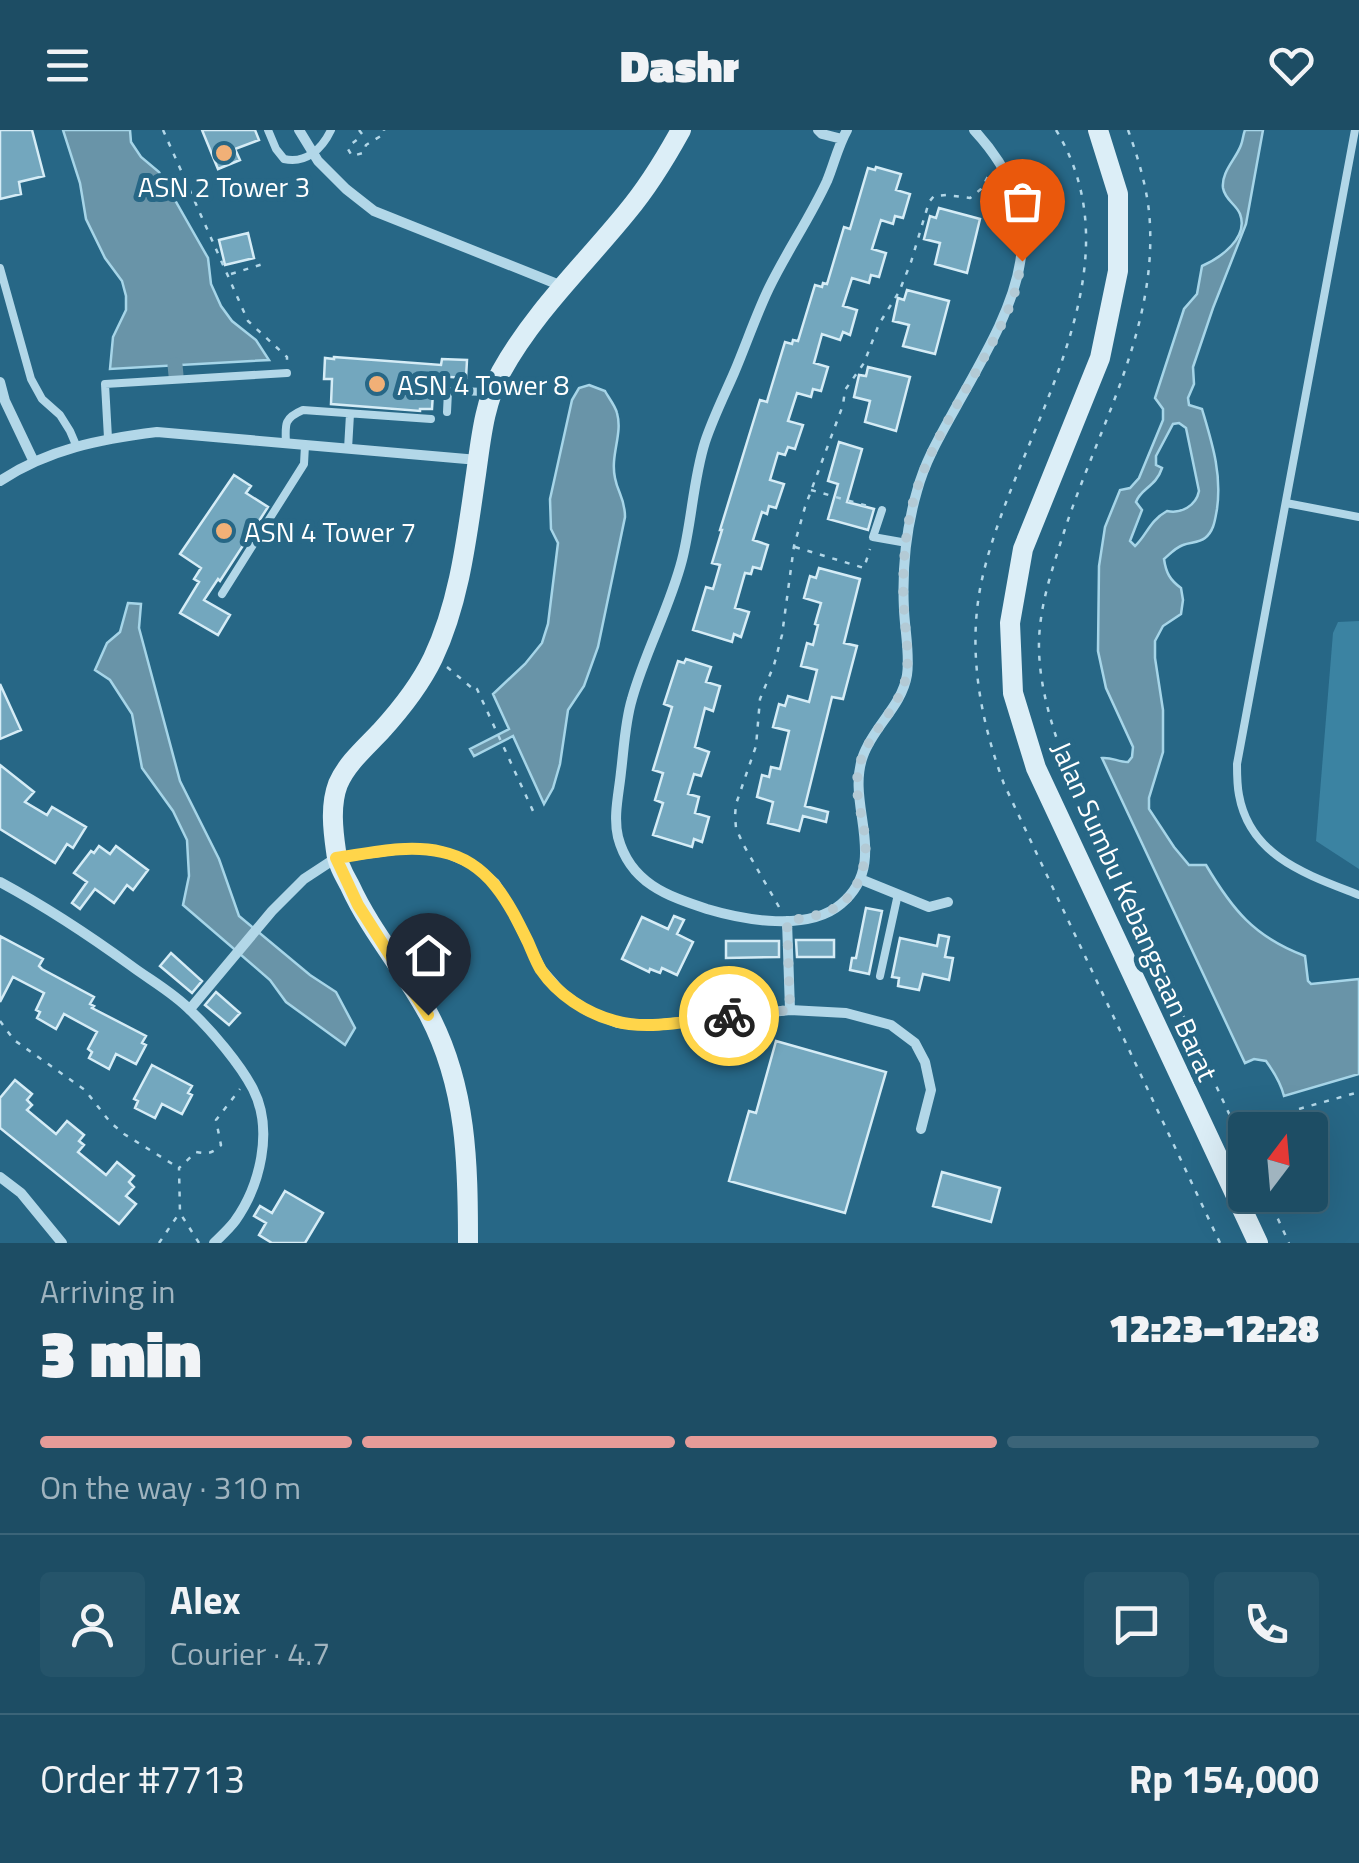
<!DOCTYPE html>
<meta charset="utf-8">
<style>
body{margin:0;font-family:"Titillium Web",sans-serif;background:#25546a;color:#f1f3f6;height:100vh;display:flex;flex-direction:column;font-size:38px;white-space:nowrap}
*{box-sizing:border-box;margin:0}
p{font-size:32px;color:#a0b4bf}
.icon{flex:none;width:55px;height:55px;fill:none;stroke:currentColor;stroke-width:2;stroke-linecap:round;stroke-linejoin:round}
.map{position:relative;height:1113px;overflow:hidden}
.sheet{display:flex;flex-direction:column;background:#1d4d64;flex:1}
.sheet>*{flex:none}
.needle{width:65px;rotate:16deg}
.buttons{position:absolute;left:1228px;top:982px;display:grid;gap:20px}
.buttons a{display:grid;place-items:center;width:100px;height:100px;border-radius:10px;background:#1d4d64;box-shadow:0 10px 40px #0002,0 0 0 2px #3b6478;font-size:50px}
.pin{position:absolute;display:grid;place-items:center;width:85px;height:85px;color:#fff;margin:-102px -42px;border-radius:50% 50% 50% 0;rotate:-45deg;box-shadow:0 0 10px #0007}
.pin .icon{rotate:45deg}
.courier{position:absolute;display:grid;place-items:center;width:100px;height:100px;margin:-50px;border:8px solid #ffd54a;border-radius:50%;background:#fff;color:#222;box-shadow:0 2px 12px #0007}
.summary em{font-style:normal;font-weight:800}
.summary div{display:flex;flex-direction:column-reverse}
.summary{display:flex;align-items:center;justify-content:space-between;height:170px;padding:0 40px}
h1{font-size:65px;font-weight:800;line-height:75px}
.bar{display:grid;grid-template-columns:repeat(4,1fr);gap:15px 10px;align-content:center;height:120px;padding:0 40px}
.bar i{height:12px;border-radius:8px;background:#3b6478}
.bar .current{background:#e69b98}
.bar p{grid-column:span 4}
.line{display:flex;align-items:center;gap:25px;padding:0 40px;border-top:2px solid #3b6478}
.line div{flex:1}
.round{display:grid;place-items:center;flex:none;width:105px;height:105px;border-radius:10px;background:#25546a}
header{display:flex;justify-content:space-between;align-items:center;height:130px;padding:0 40px;background:#1d4d64;font-size:45px;font-weight:800}
.map>svg:first-child{display:block}
.green{fill:#3b83a2}
.water{fill:#6994a8;stroke:#a6d5e8;stroke-width:2.5;fill-rule:evenodd}
.lines{fill:none;stroke-linecap:round;stroke-linejoin:round}
.canal{stroke:#6994a8;stroke-width:15}
.building{fill:#73a7be;stroke:#d5ecf6;stroke-width:2.5}
.path{stroke:#b2d7e8;stroke-width:2.5;stroke-dasharray:5 8;stroke-linecap:butt}
.lane{stroke:#b2d7e8;stroke-width:8}
.street{stroke:#b2d7e8;stroke-width:10}
.secondary{stroke:#dceef7;stroke-width:20}
.done{stroke:#b3cad5;stroke-width:10;stroke-dasharray:0 18}
.route{stroke:#ffd54a;stroke-width:12}
.poi-dot{fill:#f1b077;stroke:#276786;stroke-width:4}
.labels{text-anchor:middle;dominant-baseline:central;stroke-width:10;stroke-linejoin:round;paint-order:stroke}
.poi-label{font-size:28px;fill:#fff;stroke:#276786;text-anchor:start}
.street-label{font-size:28px;fill:#fff;stroke:#276786}
</style>
<header><svg class="icon" aria-label="menu" viewBox="0 0 24 24"><path d="M4 6h16M4 12h16M4 18h16"/></svg>Dashr<svg class="icon" aria-label="heart" viewBox="0 0 24 24"><path d="M12 20l-8-8c-3-5 5-10 8-4 3-6 11-1 8 4z"/></svg></header>
<div class="map">
<svg width="1359" height="1113" viewBox="0 0 1359 1113">
<rect width="100%" height="100%" fill="#276786"/>
<!-- green -->
<path class="green" d="M 1359,491 L 1359,739 L 1316,711 L 1333,503 L 1338,492 Z"/>
<!-- water -->
<path class="water" d="M 63,0 L 130,0 L 131,12 L 141,27 L 159,42 L 208,128 L 211,154 L 221,176 L 232,191 L 256,210 L 269,230 L 110,239 L 113,207 L 126,180 L 126,166 L 122,151 L 105,128 L 86,89 L 80,53 Z
M 1245,0 L 1263,0 L 1246,94 L 1213,178 L 1193,237 L 1194,254 L 1188,268 L 1189,275 L 1202,279 C 1212,313 1222,343 1217,379 C 1215,390 1214,401 1205,408 C 1199,413 1190,412 1183,415 C 1175,418 1170,424 1164,429 C 1166,443 1170,450 1181,458 L 1183,470 L 1181,484 L 1163,496 L 1155,511 L 1155,528 L 1163,580 L 1163,622 L 1149,668 L 1149,679 L 1174,717 L 1189,735 L 1206,735 C 1232,779 1254,807 1305,826 L 1308,851 L 1311,854 L 1359,849 L 1359,944 L 1284,966 C 1281,954 1274,942 1266,931 L 1254,929 L 1245,933 L 1102,628 C 1112,627 1118,632 1128,632 L 1132,627 L 1133,617 L 1106,558 L 1098,521 L 1099,436 L 1105,397 L 1120,360 L 1130,358 L 1139,348 L 1163,290 L 1163,279 L 1155,268 L 1184,179 L 1197,164 L 1202,136 C 1220,128 1249,108 1240,84 C 1236,74 1225,70 1223,58 C 1221,42 1236,29 1241,15 C 1243,10 1243,5 1245,0 ZM 1179,293 L 1186,298 L 1199,361 C 1196,376 1181,384 1167,381 C 1149,391 1147,405 1135,416 L 1130,411 L 1142,380 L 1136,372 C 1141,358 1156,357 1162,338 L 1156,335 L 1156,326 L 1173,294 Z
M 589,255 L 605,261 C 608,267 615,275 617,283 C 623,304 610,325 615,348 C 618,364 625,368 625,387 L 598,517 L 584,556 L 568,580 L 560,634 L 553,658 L 544,674 L 513,606 L 474,626 L 470,619 L 509,599 L 493,564 L 525,534 L 542,513 L 548,494 L 558,413 L 551,399 L 550,369 L 572,270 L 579,258 Z
M 128,473 L 141,474 L 139,498 L 180,651 L 219,729 L 239,786 L 310,845 L 336,862 L 355,898 L 345,915 L 286,872 L 270,850 L 183,775 L 189,746 L 187,710 L 173,681 L 142,638 L 132,584 L 110,550 L 95,540 L 107,513 L 120,502 Z"/>
<g class="lines">
<!-- canal -->
<path class="canal" d="M 175,235 L 176,245"/>
</g>
<!-- building -->
<path class="building" d="M 0,0 L 32,0 L 44,46 L 19,52 L 21,64 L 0,69 Z
M 202,0 L 255,0 L 259,10 L 235,19 L 240,30 L 218,39 Z
M 876,37 L 901,44 L 896,60 L 910,64 L 903,88 L 895,86 L 893,94 L 881,90 L 872,119 L 886,123 L 879,147 L 871,145 L 869,153 L 852,148 L 843,176 L 857,180 L 850,205 L 843,202 L 840,210 L 822,204 L 814,233 L 828,237 L 821,261 L 813,259 L 811,267 L 797,263 L 788,291 L 803,295 L 795,319 L 788,317 L 785,325 L 778,323 L 770,350 L 784,354 L 776,378 L 769,376 L 767,384 L 762,382 L 753,410 L 768,415 L 761,439 L 753,437 L 751,444 L 745,443 L 735,478 L 749,482 L 741,507 L 734,504 L 732,512 L 693,500 L 706,457 L 713,459 L 720,435 L 712,433 L 722,400 L 720,400 L 760,270 L 767,272 L 768,268 L 785,212 L 792,214 L 793,210 L 798,211 L 815,155 L 822,157 L 823,153 L 827,154 L 844,97 L 850,99 L 868,38 L 875,40 Z
M 939,78 L 980,89 L 967,143 L 935,134 L 940,113 L 924,109 L 930,86 L 936,88 Z
M 248,103 L 254,128 L 225,135 L 219,110 Z
M 907,160 L 949,171 L 935,224 L 903,216 L 909,195 L 893,191 L 898,168 L 904,170 Z
M 334,227 L 441,235 L 442,229 L 467,230 L 466,248 L 434,246 L 432,279 L 420,279 L 420,281 L 331,274 L 332,249 L 324,249 L 325,228 L 334,229 Z
M 868,237 L 910,247 L 896,301 L 865,292 L 870,271 L 854,267 L 859,245 L 866,246 Z
M 839,312 L 862,319 L 847,372 L 874,379 L 868,400 L 828,389 L 838,354 L 828,351 Z
M 234,345 L 251,356 L 246,363 L 268,377 L 220,451 L 218,449 L 204,470 L 230,485 L 218,505 L 180,483 L 199,452 L 194,449 L 201,438 L 180,424 Z
M 819,438 L 860,449 L 844,513 L 857,516 L 843,569 L 832,567 L 805,676 L 828,682 L 826,692 L 803,686 L 799,701 L 768,693 L 773,672 L 757,667 L 762,645 L 769,647 L 771,637 L 780,639 L 789,601 L 773,597 L 779,574 L 785,576 L 788,566 L 809,572 L 817,540 L 801,536 L 807,513 L 813,515 L 818,495 L 815,494 L 821,473 L 804,468 L 810,446 L 816,448 Z
M 686,529 L 711,537 L 706,552 L 720,556 L 713,581 L 705,578 L 695,617 L 709,622 L 701,646 L 694,644 L 688,664 L 699,667 L 695,683 L 709,687 L 702,712 L 694,709 L 692,717 L 653,705 L 663,673 L 655,670 L 663,643 L 653,640 L 672,577 L 664,574 L 678,531 L 684,533 Z
M 0,554 L 21,600 L 0,609 Z
M 0,635 L 34,662 L 25,672 L 47,685 L 52,677 L 86,697 L 73,718 L 67,714 L 55,733 L 0,699 Z
M 99,716 L 110,724 L 116,716 L 148,740 L 133,760 L 127,755 L 114,773 L 95,759 L 80,779 L 72,773 L 87,752 L 74,743 L 91,721 L 94,723 Z
M 866,778 L 882,781 L 869,844 L 850,840 L 852,828 L 856,828 Z
M 674,786 L 684,790 L 677,804 L 693,812 L 677,845 L 662,838 L 660,843 L 650,839 L 649,842 L 622,829 L 642,787 L 668,799 Z
M 939,805 L 949,807 L 945,827 L 953,828 L 949,850 L 923,844 L 919,860 L 898,856 L 899,848 L 892,847 L 900,808 L 937,816 Z
M 0,806 L 43,829 L 39,836 L 42,839 L 94,867 L 90,874 L 94,876 L 92,878 L 146,906 L 142,913 L 146,915 L 136,934 L 116,924 L 109,939 L 89,928 L 92,922 L 88,919 L 97,902 L 64,884 L 56,899 L 37,888 L 40,882 L 36,880 L 44,863 L 13,847 L 0,872 Z
M 796,810 L 834,810 L 834,827 L 797,827 Z
M 726,811 L 779,811 L 779,827 L 726,828 Z
M 171,823 L 202,851 L 192,863 L 160,836 Z
M 216,862 L 240,883 L 229,895 L 205,875 Z
M 776,911 L 886,942 L 845,1083 L 729,1051 L 749,981 L 756,983 Z
M 152,935 L 192,956 L 188,963 L 192,965 L 182,984 L 162,974 L 155,988 L 135,978 L 138,971 L 134,969 Z
M 15,950 L 32,964 L 27,970 L 32,975 L 27,980 L 56,1004 L 67,991 L 84,1005 L 79,1011 L 84,1015 L 78,1022 L 106,1045 L 117,1032 L 134,1046 L 129,1052 L 134,1057 L 126,1066 L 136,1074 L 119,1094 L 0,998 L 0,968 Z
M 942,1042 L 1000,1058 L 991,1092 L 933,1076 Z
M 285,1061 L 323,1083 L 305,1113 L 272,1113 L 259,1105 L 266,1093 L 254,1086 L 260,1076 L 272,1083 Z"/>
<g class="lines">
<!-- path -->
<path class="path" d="M 163,0 L 248,191 L 287,227 L 287,232
M 359,0 L 362,4 C 358,11 351,12 348,19 L 352,26 L 363,23 L 366,15 L 384,4 L 384,0
M 1056,0 C 1146,148 1008,312 980,459 C 968,525 981,592 1004,654 L 1220,1113
M 1128,0 C 1139,30 1149,64 1150,96 C 1155,203 1096,303 1064,402 C 1052,440 1038,479 1039,520 C 1040,556 1050,590 1062,624 L 1245,1018
M 231,144 L 263,134
M 811,360 L 871,377
M 795,417 L 864,438 L 870,419
M 447,537 L 472,558 L 473,556 L 477,559 L 533,681
M 779,777 L 743,714 L 736,698 L 735,686 L 736,674 L 756,616 L 760,569 L 774,535 L 782,505 L 794,416 L 805,377 L 843,275 L 845,260 L 864,233 L 879,194 L 899,162 L 911,132 L 929,72 L 934,66 L 946,65 L 970,68 L 981,59 L 991,41
M 0,891 L 14,910 L 85,960 L 110,992 L 124,1004 L 179,1038
M 1274,986 L 1359,962
M 1267,1065 L 1289,1113
M 159,1113 L 178,1085
M 199,1113 L 180,1083 L 179,1038 L 196,1022 C 207,1024 212,1024 221,1015 L 216,990 L 240,959"/>
<!-- lane -->
<path class="lane" d="M 268,0 L 276,19 L 284,29 C 306,34 322,19 331,0
M 1355,0 L 1237,634 C 1237,644 1237,655 1239,665 C 1250,727 1308,745 1359,765
M 0,138 L 31,249 L 42,269 L 60,285 L 70,301 L 76,315
M 447,282 L 448,261 L 492,262
M 108,308 L 105,254 L 287,243
M 286,313 C 285,294 284,288 303,280 L 431,289
M 348,319 L 350,284
M 1286,373 L 1359,387
M 882,380 L 873,407 L 907,413
M 222,464 L 304,334 L 305,315
M 880,846 L 898,764"/>
<!-- street -->
<path class="street" d="M 299,0 L 318,31 L 346,59 L 374,81 L 562,156
M 818,0 L 822,4 L 842,9
M 847,0 C 838,16 834,34 827,51 C 810,88 787,121 769,158 C 756,185 746,215 734,243 C 724,266 713,288 705,312 C 693,350 692,391 682,430 C 670,477 645,522 632,569 C 625,592 624,618 621,642 C 619,663 613,686 618,707 C 630,753 667,766 707,779 C 744,790 808,802 841,774 C 891,732 845,675 863,626 C 873,597 902,576 907,545 C 910,525 905,501 904,480 C 902,440 906,399 917,361 C 925,331 941,304 956,277 C 1010,180 1064,97 974,0
M 0,252 L 5,271 L 34,332
M 0,351 C 48,319 101,309 157,302 L 478,330
M 860,749 L 929,777 L 948,772
M 0,752 C 48,778 86,803 130,835 C 150,850 174,863 191,881 C 212,901 240,934 253,959 C 274,1000 260,1056 235,1091 C 229,1099 221,1106 214,1113
M 787,791 L 790,880
M 190,879 L 272,781 L 304,749 L 336,728 L 409,718 L 444,722 L 472,734 L 495,753 L 513,783 L 541,839 L 562,863 L 586,880 L 618,893 L 653,895 L 790,880 L 846,883 L 891,895 L 915,913 L 925,932 L 931,960 L 921,999
M 0,1047 L 21,1063 L 62,1113"/>
<!-- secondary -->
<path class="secondary" d="M 1098,0 L 1118,64 L 1118,141 L 1100,228 L 1023,419 L 1010,493 L 1013,563 L 1036,638 L 1258,1113
M 468,1113 C 468,1033 467,958 429,885 C 405,840 371,802 350,756 C 344,745 337,733 336,721 C 333,700 330,675 338,654 C 347,633 366,617 381,601 C 401,579 420,555 433,528 C 460,471 467,405 476,344 C 481,309 484,274 501,242 C 534,182 584,135 627,82 C 648,57 665,29 681,0"/>
</g>
<g class="lines">
<!-- done -->
<path class="done" d="M 729,886 L 790,880 L 787,791 C 820,785 847,782 860,747 C 876,705 852,679 858,642 C 864,605 898,583 906,547 C 910,527 905,500 904,479 C 902,447 904,412 911,380 C 929,303 985,241 1013,168 C 1017,156 1019,143 1022,131"/>
<!-- route -->
<path class="route" d="M 428,885 L 358,775 L 336,728 C 371,723 408,714 442,722 C 489,732 509,773 528,812 C 532,821 536,832 541,840 C 558,865 586,883 615,891 C 647,901 695,890 729,886"/>
</g>
<!-- markers -->
<g class="poi-dot">
<circle cx="224" cy="23" r="10"/>
<circle cx="377" cy="254" r="10"/>
<circle cx="224" cy="401" r="10"/>
</g>
<g class="labels">
<!-- poi labels -->
<g class="poi-label">
<text x="224" y="56" text-anchor="middle">ASN 2 Tower 3</text>
<text x="397" y="254">ASN 4 Tower 8</text>
<text x="244" y="401">ASN 4 Tower 7</text>
</g>
<!-- street labels -->
<g class="street-label">
<text transform="translate(1135 781) rotate(66)">Jalan Sumbu Kebangsaan Barat</text>
</g>
</g>
</svg>
<div class="buttons">
<a><svg class="needle" viewBox="-14 -14 28 28"><path d="M0-13l5 13h-10z" fill="#e53935"/><path d="M0 13l5-13h-10z" fill="#a0b4bf"/></svg></a>
</div>
<div class="pin" style="left:1022px;top:131px;background:#ea580c"><svg class="icon" aria-label="bag" viewBox="0 0 24 24"><path d="M5 8h14l-1 12H6zM9 8a3 3 0 0 1 6 0"/></svg></div>
<div class="pin" style="left:428px;top:885px;background:#1f2937"><svg class="icon" aria-label="home" viewBox="0 0 24 24"><path d="M3 11l9-7 9 7M6 9v11h12V9"/></svg></div>
<div class="courier" style="left:729px;top:886px"><svg class="icon" aria-label="bike" viewBox="0 0 24 24"><circle cx="6" cy="16" r="4"/><circle cx="18" cy="16" r="4"/><path d="M6 16l4-8h5l3 8M10 8l3 8H6M13 5h3"/></svg></div>
</div>
<section class="sheet">
<div class="summary"><div><h1>3 min</h1><p>Arriving in</p></div><em>12:23–12:28</em></div>
<div class="bar"><i class="current"></i><i class="current"></i><i class="current"></i><i></i><p>On the way · 310 m</p></div>
<div class="line" style="height:180px"><a class="round"><svg class="icon" aria-label="person" viewBox="0 0 24 24"><circle cx="12" cy="8" r="4"/><path d="M4 21q1-7 8-7t8 7"/></svg></a><div><b>Alex</b><p>Courier · 4.7</p></div><a class="round"><svg class="icon" aria-label="chat" viewBox="0 0 24 24"><path d="M4 5h16v11H9l-5 4z"/></svg></a><a class="round"><svg class="icon" aria-label="phone" viewBox="0 0 24 24"><path d="M5 4h4l2 5-3 2q2 4 5 5l2-3 5 2v4C11 20 4 13 5 4z"/></svg></a></div>
<div class="line" style="height:130px"><div>Order #7713</div><b>Rp 154,000</b></div>
</section>
